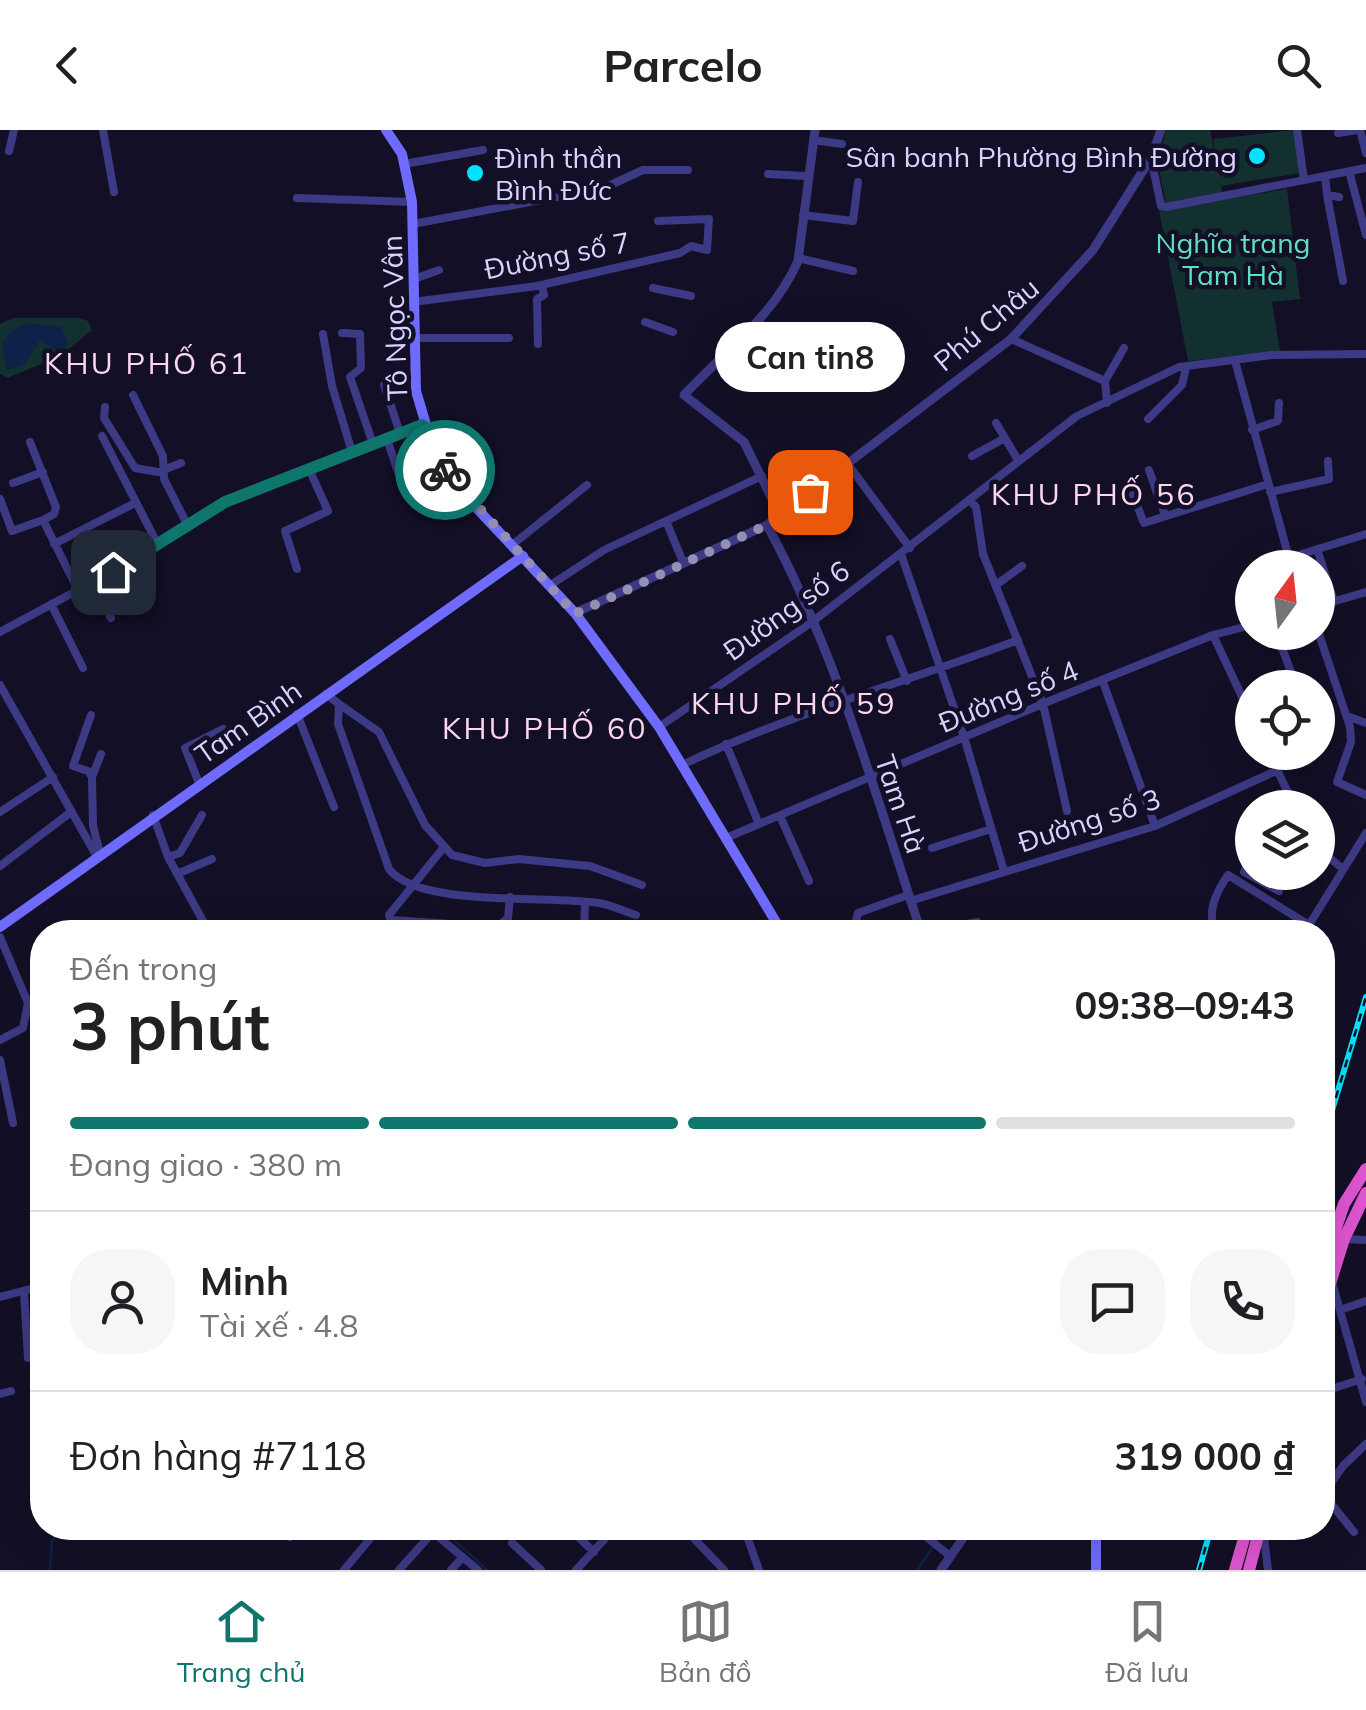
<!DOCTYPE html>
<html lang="vi">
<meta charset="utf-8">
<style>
body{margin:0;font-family:Mulish,sans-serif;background:#f6f6f6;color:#202124;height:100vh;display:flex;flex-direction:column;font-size:38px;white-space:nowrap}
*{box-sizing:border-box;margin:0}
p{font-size:32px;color:#757577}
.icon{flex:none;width:55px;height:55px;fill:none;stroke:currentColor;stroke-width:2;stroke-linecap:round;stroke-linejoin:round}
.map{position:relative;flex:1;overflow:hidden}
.sheet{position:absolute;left:30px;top:790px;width:1305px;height:620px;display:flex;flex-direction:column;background:#fff;border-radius:40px;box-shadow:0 10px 40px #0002}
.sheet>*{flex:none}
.needle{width:65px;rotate:15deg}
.tools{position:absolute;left:1235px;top:420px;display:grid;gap:20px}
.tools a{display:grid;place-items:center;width:100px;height:100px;border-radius:50%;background:#fff;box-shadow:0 10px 40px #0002;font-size:50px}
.pin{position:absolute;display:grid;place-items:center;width:85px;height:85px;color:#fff;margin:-42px;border-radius:20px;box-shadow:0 5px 15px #0006}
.courier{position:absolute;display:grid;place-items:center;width:100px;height:100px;margin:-50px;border:8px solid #0f766e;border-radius:50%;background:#fff;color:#222;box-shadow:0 2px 12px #0007}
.bubble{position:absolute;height:70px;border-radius:35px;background:#fff;box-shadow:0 10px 40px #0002;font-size:32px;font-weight:700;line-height:70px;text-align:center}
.headline em{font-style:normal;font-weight:700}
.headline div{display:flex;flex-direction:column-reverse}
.headline{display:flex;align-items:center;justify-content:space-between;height:170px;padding:0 40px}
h1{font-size:65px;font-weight:700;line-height:75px}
.bar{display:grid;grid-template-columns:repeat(4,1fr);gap:15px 10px;align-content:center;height:120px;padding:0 40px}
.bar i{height:12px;border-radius:8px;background:#e0e0e0}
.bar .selected{background:#0f766e}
.bar p{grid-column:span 4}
.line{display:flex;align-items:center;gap:25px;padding:0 40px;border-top:2px solid #e0e0e0}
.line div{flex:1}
.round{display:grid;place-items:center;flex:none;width:105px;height:105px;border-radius:40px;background:#f6f6f6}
header{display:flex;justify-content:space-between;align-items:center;height:130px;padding:0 40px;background:#fff;font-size:45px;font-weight:700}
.dock{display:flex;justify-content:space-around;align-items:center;height:140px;border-top:2px solid #e0e0e0;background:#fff;font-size:28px;color:#757577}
.dock a{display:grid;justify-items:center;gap:5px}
.dock .selected{color:#0f766e}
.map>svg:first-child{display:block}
.green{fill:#12302f}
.water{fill:#0c2248}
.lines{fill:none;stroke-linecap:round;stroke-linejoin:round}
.stream{stroke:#0c2248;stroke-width:2.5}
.minor{stroke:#3d3a85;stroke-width:8}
.tertiary{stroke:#3d3a85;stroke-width:9}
.secondary{stroke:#6f6bff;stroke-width:10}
.trunk{stroke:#e055d1;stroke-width:12}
.rail-casing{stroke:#00e5ff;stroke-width:6}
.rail{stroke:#130f26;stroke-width:2.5;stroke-dasharray:8;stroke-linecap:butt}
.done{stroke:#948fb3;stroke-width:10;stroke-dasharray:0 18}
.route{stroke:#0f766e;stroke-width:12}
.poi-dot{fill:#00e5ff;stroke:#130f26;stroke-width:4}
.labels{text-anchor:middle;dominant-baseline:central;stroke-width:9;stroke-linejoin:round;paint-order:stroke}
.poi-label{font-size:28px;fill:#d9d4ff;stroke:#130f26;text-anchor:end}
.park-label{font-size:28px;fill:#5fe0c0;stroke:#130f26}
.street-label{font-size:28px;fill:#d9d4ff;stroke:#130f26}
.neighbourhood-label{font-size:30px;letter-spacing:2.5px;fill:#ffd6f0;stroke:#130f26}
</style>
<header><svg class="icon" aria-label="back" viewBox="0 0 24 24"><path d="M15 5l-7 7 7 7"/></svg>Parcelo<svg class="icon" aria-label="search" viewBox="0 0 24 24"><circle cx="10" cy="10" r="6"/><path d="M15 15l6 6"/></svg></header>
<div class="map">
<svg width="1366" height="1440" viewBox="0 0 1366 1440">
<rect width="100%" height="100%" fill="#130f26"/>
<!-- green -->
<path class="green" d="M 1166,0 L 1210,0 L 1214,20 L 1214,9 L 1293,0 L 1300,43 L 1221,56 L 1224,69 L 1287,59 L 1300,169 L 1272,172 L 1280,221 L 1188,231 L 1159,80 L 1165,70 L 1158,34 Z
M 13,188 L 79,188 L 88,191 L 92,200 L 59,227 L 7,248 L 0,244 L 0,194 Z"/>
<!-- water -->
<path class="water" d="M 27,193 L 61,197 L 68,214 L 60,223 L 40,210 L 24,235 L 7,240 L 2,215 L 11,201 Z"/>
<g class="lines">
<!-- stream -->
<path class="stream" d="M 441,1398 L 487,1440
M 50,1440 L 52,1411 L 61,1398
M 917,1440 L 946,1398"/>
<!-- minor -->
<path class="minor" d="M 103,0 L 114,62
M 1297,0 L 1304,50
M 1360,0 L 1366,23
M 1338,3 L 1357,0
M 813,10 L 842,14
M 9,21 L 14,0
M 1151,28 L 1161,76 L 1166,77 L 1366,38
M 404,34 L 483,20
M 1349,41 L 1366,105
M 768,44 L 807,46
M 1325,46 L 1327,65 L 1339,67
M 1327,65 L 1343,151
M 297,68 L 412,72
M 803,85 L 853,91 L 858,52
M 413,94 L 604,58 L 643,40 L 688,40
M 798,128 L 853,141
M 414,149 L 439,140
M 653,158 L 691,166
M 413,172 L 537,156 L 680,123 L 691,116 L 707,120 L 709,89 L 658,91
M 645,192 L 673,202
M 342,203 L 360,204 L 361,238 L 350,247 L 373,314
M 323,204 L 332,256 L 352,322
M 414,208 L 509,208
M 1011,209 L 1105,251 L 1107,273
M 538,214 L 537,169 L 544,165 L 542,155
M 1235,231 L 1289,428 L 1366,404
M 1105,251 L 1124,218
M 384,255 L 400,303
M 133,265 L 163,326 L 164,349 L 187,394
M 105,277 L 104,288 L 135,338 L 158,342 L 181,333
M 1148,289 L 1182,255 L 1186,238
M 996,293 L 1018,330
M 1252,300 L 1278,291 L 1279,273
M 102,306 L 157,413
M 387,309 L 398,342
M 30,312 L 56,377 L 54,384 L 43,390 L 78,460
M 972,326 L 1003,309
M 847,333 L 910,418
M 1149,340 L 1165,385
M 13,353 L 43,342
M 1270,362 L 1329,349 L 1328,331
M 1133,365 L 1144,393 L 1268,354
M 0,369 L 12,401 L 43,390
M 969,370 L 976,377 L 983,424 L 1043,574 L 1067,681
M 666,391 L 683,432
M 54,414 L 135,373
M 512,415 L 587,355
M 1317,419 L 1334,471
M 901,424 L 964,607 L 1004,741
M 297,439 L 285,401 L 328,381 L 309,339
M 94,453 L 111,488
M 996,455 L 1022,436
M 549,456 L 604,420 L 762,346
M 51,474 L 83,538
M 1318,476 L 1366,462
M 1318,501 L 1350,597 L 1351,612 L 1337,652 L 1366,665
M 0,502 L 132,431 L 225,372 L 422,295
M 1276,502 L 1291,542 L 1302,558
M 1213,505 L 1252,588
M 890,509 L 907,551
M 1103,552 L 1155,696
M 0,555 L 96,725
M 326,564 L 339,574 L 338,594 L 389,739 C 419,778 550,765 599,773 C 611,775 624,781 636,785
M 339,574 L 379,602 L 425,695 L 452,725 L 485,733 L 519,729 L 590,736 L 642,755
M 297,584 L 334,677
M 91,585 L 73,636 L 88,641 L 92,647 L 93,696 L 100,723
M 1347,586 L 1366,593
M 659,597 L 812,492 L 1077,286 L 1179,237 L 1272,225 L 1366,224
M 726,614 L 759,694
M 1269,622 L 1295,678
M 684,634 C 792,583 907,552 1018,510
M 92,647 L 101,624
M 199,653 L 185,618 L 223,599
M 0,682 L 53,647
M 153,685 L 168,727 L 209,802
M 780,686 L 809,751
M 726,708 L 1052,570 L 1213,505 L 1252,495
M 444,717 L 389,785 L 391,790 L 497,797 L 508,788 L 510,767
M 932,718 L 991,699
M 1318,718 L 1343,739
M 1252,720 L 1244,742 L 1279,761
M 168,727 L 180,723 L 202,685
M 0,736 L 71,682
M 177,744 L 212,729
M 910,771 L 1155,696 L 1278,640
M 854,799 L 858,783 L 908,765
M 584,802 L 585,773
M 929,802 L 977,792
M 1217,802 C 1205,785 1217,761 1228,745 L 1309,795 L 1366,703
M 0,807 L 28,873 L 23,898 L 0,910
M 0,930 L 13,993
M 1344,1109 L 1366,1110
M 40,1120 L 42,1127
M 1332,1152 L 1366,1272
M 24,1162 L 28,1228
M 0,1167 L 42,1156
M 1340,1180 L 1366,1171
M 1322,1262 L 1362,1249
M 0,1264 L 11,1261
M 1324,1365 L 1354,1402
M 1322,1366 L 1343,1336 L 1366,1314
M 428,1398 L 478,1440
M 569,1398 L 594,1422
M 684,1398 L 724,1440
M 744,1398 L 759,1440
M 915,1398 L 950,1426
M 821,1404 L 825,1398
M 290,1407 L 296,1398
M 1264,1408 L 1268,1440
M 1260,1411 L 1282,1398
M 512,1413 L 541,1440
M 344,1440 L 379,1398
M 399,1440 L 433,1402
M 451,1440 L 463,1427
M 576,1440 L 615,1398"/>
<!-- tertiary -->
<path class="tertiary" d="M 780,385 L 744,312 L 684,265 C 724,222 774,186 798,131 L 815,0
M 767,395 C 836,522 876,666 921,802
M 575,483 L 767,395 L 1011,209 L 1093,120 L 1151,28 L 1161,0
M 941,1440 L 970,1398"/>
<!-- secondary -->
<path class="secondary" d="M 386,0 L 402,24 L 412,72 L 416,261 L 435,325 L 468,369 L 575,483 L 659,597 L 782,802
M 0,797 L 523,426
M 1096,1440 L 1096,1398"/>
<!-- trunk -->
<path class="trunk" d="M 1322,1139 L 1344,1074 L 1366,1039
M 1322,1179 L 1344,1109 L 1366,1063
M 1235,1440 L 1247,1398
M 1249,1440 L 1260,1398"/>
<defs>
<path id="rail" d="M 1322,1014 L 1366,867
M 1199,1440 L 1211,1398"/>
</defs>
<!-- rail casing -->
<use href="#rail" class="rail-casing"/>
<!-- rail -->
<use href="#rail" class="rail"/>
</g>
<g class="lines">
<!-- done -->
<path class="done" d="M 445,340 L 575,484 L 767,395 L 810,362"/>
<!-- route -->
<path class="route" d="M 113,442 L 225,372 L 422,295 L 445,340"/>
</g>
<!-- markers -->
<g class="poi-dot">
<circle cx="1257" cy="26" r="10"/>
<circle cx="475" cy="43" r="10"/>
</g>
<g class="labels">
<!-- poi labels -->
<g class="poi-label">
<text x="1237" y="26">Sân banh Phường Bình Đường</text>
<text x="495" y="27" text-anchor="start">Đình thần<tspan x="495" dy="32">Bình Đức</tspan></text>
</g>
<!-- park labels -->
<g class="park-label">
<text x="1233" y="112">Nghĩa trang<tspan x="1233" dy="32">Tam Hà</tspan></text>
</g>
<!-- street labels -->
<g class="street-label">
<text transform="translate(557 125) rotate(-11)">Đường số 7</text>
<text transform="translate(394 188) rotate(-92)">Tô Ngọc Vân</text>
<text transform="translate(986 194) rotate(-40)">Phú Châu</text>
<text transform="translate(786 480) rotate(-36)">Đường số 6</text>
<text transform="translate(1008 566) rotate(-22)">Đường số 4</text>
<text transform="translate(248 592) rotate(-35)">Tam Bình</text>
<text transform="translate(901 674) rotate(71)">Tam Hà</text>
<text transform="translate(1089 690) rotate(-18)">Đường số 3</text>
</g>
<!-- neighbourhood labels -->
<g class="neighbourhood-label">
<text x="147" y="233">KHU PHỐ 61</text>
<text x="1094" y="364">KHU PHỐ 56</text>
<text x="794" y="573">KHU PHỐ 59</text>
<text x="545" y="598">KHU PHỐ 60</text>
</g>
</g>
</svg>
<div class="tools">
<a><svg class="needle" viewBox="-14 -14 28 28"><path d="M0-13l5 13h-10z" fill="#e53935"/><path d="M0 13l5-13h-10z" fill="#757577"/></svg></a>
<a><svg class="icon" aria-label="locate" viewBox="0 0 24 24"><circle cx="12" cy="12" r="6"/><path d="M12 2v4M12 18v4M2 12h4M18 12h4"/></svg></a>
<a><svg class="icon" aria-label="layers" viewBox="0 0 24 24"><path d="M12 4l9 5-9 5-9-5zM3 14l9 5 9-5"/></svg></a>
</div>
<div class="pin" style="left:810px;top:362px;background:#ea580c"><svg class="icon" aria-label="bag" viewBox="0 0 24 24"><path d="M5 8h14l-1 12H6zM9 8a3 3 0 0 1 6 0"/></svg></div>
<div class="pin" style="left:113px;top:442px;background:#1f2937"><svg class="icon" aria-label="home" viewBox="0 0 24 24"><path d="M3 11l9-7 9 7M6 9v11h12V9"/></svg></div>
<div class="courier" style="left:445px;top:340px"><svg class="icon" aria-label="bike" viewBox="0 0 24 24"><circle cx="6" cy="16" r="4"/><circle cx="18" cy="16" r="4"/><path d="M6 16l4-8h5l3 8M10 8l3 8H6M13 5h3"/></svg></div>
<div class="bubble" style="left:715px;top:192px;width:190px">Can tin8</div>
<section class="sheet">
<div class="headline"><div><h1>3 phút</h1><p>Đến trong</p></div><em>09:38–09:43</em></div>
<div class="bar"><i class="selected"></i><i class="selected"></i><i class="selected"></i><i></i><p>Đang giao · 380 m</p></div>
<div class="line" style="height:180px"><a class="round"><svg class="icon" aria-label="person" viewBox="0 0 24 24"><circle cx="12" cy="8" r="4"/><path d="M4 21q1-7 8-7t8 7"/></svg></a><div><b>Minh</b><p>Tài xế · 4.8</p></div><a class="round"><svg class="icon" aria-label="chat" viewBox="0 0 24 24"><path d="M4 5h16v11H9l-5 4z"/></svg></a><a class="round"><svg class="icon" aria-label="phone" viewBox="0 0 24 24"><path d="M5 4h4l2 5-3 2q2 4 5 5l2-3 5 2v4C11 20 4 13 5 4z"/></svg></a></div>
<div class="line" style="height:130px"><div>Đơn hàng #7118</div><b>319 000 ₫</b></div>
</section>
</div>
<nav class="dock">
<a class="selected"><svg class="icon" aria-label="home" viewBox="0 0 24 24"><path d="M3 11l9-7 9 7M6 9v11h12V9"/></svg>Trang chủ</a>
<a><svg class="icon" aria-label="map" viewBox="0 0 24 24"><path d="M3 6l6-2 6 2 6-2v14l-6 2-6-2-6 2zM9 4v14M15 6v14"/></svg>Bản đồ</a>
<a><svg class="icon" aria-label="saved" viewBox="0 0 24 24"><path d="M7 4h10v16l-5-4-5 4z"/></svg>Đã lưu</a>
</nav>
